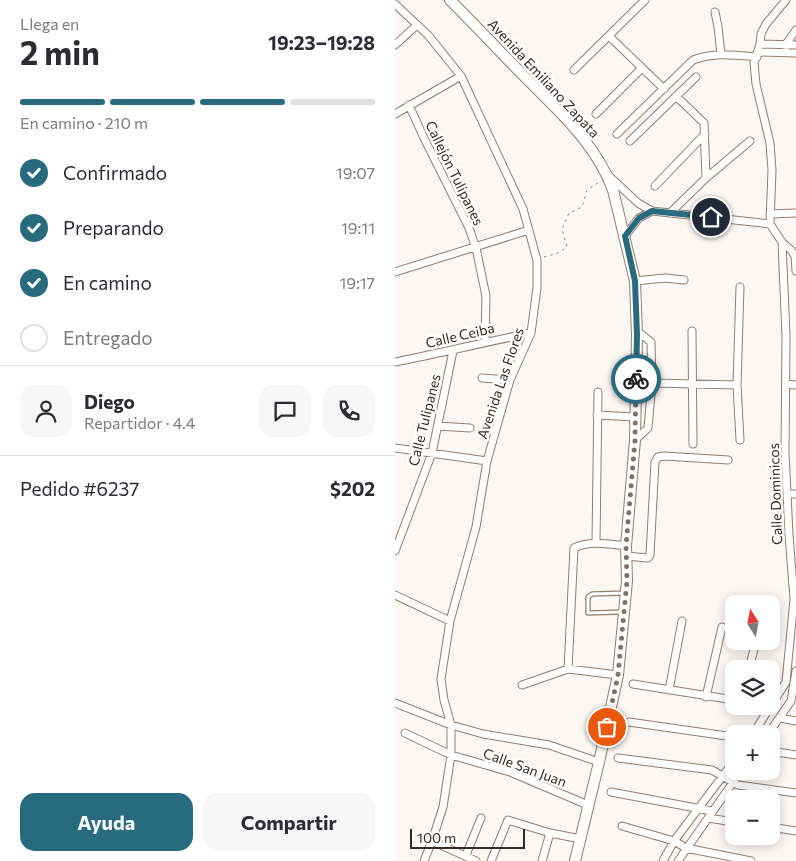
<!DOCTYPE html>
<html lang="es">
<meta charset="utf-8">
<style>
body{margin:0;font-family:Commissioner,sans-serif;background:#f7f7f7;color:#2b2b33;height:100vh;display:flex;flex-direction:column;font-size:19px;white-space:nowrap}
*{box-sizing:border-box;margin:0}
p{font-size:16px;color:#7c7c81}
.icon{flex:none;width:28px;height:28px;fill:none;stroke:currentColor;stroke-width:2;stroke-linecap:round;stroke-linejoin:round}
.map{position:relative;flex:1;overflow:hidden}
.drawer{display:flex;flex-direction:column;background:#fff;width:395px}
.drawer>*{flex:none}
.needle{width:32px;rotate:349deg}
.buttons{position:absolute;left:330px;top:595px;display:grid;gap:10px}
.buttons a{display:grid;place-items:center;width:55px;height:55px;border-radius:10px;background:#fff;box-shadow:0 2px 12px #0003;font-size:25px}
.scale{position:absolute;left:15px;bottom:12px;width:115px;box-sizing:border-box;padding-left:5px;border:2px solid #362a23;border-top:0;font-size:14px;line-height:18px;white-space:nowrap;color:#362a23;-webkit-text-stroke:4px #fff;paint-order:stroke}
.pin{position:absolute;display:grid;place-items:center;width:42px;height:42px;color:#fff;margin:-21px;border:2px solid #fff;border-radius:50%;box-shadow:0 1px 5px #0007}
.courier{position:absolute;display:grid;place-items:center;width:50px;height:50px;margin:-25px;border:4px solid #296b7e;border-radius:50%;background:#fff;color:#222;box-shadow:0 1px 6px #0007}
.overview em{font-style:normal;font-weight:700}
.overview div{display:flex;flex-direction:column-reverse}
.overview{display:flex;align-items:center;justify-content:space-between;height:85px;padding:0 20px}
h1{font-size:32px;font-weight:700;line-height:38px}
.bar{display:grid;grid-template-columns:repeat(4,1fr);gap:8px 5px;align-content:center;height:60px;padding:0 20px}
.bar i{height:6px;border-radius:4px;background:#e1e1e2}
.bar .current{background:#296b7e}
.bar p{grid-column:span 4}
.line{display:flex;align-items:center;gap:12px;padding:0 20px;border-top:1px solid #e1e1e2}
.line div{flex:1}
.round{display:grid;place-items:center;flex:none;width:52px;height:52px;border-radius:15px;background:#f7f7f7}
ol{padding:0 20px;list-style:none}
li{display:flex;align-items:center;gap:15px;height:55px}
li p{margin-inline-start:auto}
li .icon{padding:5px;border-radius:50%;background:#296b7e;color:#fff;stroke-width:4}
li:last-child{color:#7c7c81}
li i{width:28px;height:28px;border:2px solid #e1e1e2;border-radius:50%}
.action{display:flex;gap:10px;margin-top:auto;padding:10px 20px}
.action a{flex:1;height:58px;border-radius:15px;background:#296b7e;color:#fff;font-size:20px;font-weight:700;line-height:58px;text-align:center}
.action a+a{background:#f7f7f7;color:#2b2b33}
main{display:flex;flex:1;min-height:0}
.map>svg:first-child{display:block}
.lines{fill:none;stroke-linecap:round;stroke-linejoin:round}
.lane-casing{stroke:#967c6b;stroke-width:5.5}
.street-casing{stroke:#967c6b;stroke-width:9}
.secondary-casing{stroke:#967c6b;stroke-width:12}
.path{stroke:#958c87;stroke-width:1;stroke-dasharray:2.5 4;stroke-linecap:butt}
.lane{stroke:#fff;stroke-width:3}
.street{stroke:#fff;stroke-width:7}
.secondary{stroke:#fff;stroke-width:10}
.done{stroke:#7c726c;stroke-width:5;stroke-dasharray:0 9}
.route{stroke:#296b7e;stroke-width:6}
.labels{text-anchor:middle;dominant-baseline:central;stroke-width:5;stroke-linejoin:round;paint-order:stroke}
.street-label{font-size:14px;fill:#362a23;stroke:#fff}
</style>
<main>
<section class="drawer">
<div class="overview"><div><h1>2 min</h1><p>Llega en</p></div><em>19:23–19:28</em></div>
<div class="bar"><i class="current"></i><i class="current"></i><i class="current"></i><i></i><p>En camino · 210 m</p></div>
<ol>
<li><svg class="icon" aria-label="check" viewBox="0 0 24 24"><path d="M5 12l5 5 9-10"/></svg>Confirmado<p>19:07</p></li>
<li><svg class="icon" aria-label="check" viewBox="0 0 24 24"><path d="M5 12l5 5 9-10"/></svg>Preparando<p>19:11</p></li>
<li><svg class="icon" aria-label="check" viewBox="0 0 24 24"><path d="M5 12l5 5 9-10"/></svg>En camino<p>19:17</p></li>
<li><i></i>Entregado</li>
</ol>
<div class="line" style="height:90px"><a class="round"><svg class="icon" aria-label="person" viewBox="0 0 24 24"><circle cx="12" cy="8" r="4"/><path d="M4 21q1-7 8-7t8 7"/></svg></a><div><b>Diego</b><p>Repartidor · 4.4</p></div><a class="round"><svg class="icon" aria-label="chat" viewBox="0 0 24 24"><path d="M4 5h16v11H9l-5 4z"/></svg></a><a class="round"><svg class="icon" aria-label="phone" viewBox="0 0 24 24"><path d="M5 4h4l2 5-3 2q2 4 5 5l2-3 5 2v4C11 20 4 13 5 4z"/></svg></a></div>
<div class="line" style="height:65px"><div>Pedido #6237</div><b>$202</b></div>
<div class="action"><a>Ayuda</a><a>Compartir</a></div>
</section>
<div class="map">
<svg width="401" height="861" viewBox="0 0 401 861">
<rect width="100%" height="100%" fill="#fdf7f4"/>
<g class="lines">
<defs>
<path id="lane" d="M 227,612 L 193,613 L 193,597 L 197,594 L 230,593"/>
<path id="street" d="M 0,4 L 33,35 L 66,76 L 128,209 L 142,260 L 142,288 L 136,333 L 115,380 L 92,461 L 81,527 L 55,621 L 46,679 L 49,700 L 56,725 L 56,755 L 48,807 L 37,841 L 29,861
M 320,12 L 323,27 L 326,54
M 214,36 L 269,89
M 365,44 L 401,45
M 0,45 L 22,25
M 391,47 L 391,44 L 401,30
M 363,52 L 401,53
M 179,70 L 250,0
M 281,96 L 309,123 L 311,178
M 14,105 L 28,136 L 74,228 L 81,248 L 91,296 L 90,342
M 0,114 L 66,76
M 201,114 L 247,68
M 222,134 L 298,60 C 320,52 339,55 362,57
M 235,141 L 301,77
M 213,175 L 243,203 L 257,211 L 375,224
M 260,186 L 310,134
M 275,213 L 311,178 L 355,141
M 375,214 L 401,213
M 375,224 L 377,170 L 375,143 L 361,84 L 359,63 L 365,44 L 366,34 L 371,24 L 391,0
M 375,224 L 387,242 L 396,250 L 400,256 L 401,271
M 230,236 L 244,218 L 257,211
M 0,272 L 134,230
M 240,281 L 270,278 L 289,280
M 345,287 L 342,385 L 345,440
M 297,331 L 298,444
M 0,362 C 46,353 90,342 136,333
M 87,378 L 115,380
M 257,383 L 342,385
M 391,384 L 401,385
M 202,415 L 240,417
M 43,426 L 75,428
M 240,440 L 253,428 L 257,383 L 256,342 L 242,331
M 0,448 L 92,461
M 392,494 L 401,494
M 201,543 L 203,392
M 0,551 L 37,453 L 58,351
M 231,556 L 253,558 L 255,555 L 260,462 L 263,457 L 269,456 L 333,460
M 0,595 L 55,621
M 173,669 L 179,548 C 195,540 213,544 231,546
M 354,669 L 361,641
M 238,684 L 339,700
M 127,685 L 173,669 L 223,675
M 274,690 L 287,621
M 311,697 L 327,627
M 0,703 L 56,725 L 88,734 L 154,745 L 204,762
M 385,718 L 401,721
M 234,722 L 339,737
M 10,733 L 56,755 L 115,772 L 193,805
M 358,734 L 391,682 L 399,599 L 394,535 L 390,453 L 391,336 L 387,242
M 373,734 L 396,701 L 401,671
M 376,751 L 401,755
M 223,758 L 317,770 L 343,785 L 401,793
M 216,792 L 317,811
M 313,818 L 339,822
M 227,826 L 279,841 L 291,848 L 356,861
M 376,827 L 401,831
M 37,841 L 81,861
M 71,855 L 86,818
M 96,861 L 113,820 L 155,833 L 186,839
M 147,861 L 155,833
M 268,861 L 279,841 L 339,761
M 283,861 L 346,771"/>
<path id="secondary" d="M 55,0 C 82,27 108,55 135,82 C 167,114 202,146 218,190 L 240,281 L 242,335 L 240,440 L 231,546 L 232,581 L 223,675 L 204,762 L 180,861"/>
</defs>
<!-- lane casing -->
<use href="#lane" class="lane-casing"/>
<!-- street casing -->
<use href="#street" class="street-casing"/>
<!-- secondary casing -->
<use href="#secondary" class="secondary-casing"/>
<!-- path -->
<path class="path" d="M 149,257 L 163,253 L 172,247 L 167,229 L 174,213 L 187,207 L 192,190 L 204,182"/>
<!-- lane -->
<use href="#lane" class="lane"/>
<!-- street -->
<use href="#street" class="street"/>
<!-- secondary -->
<use href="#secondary" class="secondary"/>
</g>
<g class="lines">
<!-- done -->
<path class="done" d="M 212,727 L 223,675 L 232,581 L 231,546 L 240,440 L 241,379"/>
<!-- route -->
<path class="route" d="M 241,379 L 242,335 L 240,281 L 230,236 L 244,218 L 257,211 L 316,217"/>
</g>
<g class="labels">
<!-- street labels -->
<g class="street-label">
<text transform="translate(149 78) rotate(47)">Avenida Emiliano Zapata</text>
<text transform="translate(60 173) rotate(64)">Callejón Tulipanes</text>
<text transform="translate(65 335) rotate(-13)">Calle Ceiba</text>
<text transform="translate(105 383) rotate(-71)">Avenida Las Flores</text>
<text transform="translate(29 420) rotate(-76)">Calle Tulipanes</text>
<text transform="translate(380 494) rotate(-92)">Calle Dominicos</text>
<text transform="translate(130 767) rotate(20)">Calle San Juan</text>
</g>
</g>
</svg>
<div class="buttons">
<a><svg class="needle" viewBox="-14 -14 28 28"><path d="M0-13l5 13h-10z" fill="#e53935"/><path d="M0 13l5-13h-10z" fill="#7c7c81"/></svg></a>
<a><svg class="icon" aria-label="layers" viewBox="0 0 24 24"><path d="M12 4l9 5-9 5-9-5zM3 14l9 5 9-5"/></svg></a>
<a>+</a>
<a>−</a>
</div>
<div class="scale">100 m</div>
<div class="pin" style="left:212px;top:727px;background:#ea580c"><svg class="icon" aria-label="bag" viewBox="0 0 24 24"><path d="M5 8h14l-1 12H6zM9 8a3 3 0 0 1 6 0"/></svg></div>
<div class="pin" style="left:316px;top:217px;background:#1f2937"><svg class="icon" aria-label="home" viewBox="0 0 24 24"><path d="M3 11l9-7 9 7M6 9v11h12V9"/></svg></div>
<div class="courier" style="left:241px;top:379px"><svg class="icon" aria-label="bike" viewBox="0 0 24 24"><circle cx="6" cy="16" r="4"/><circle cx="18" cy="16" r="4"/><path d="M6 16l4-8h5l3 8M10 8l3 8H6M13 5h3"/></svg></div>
</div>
</main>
